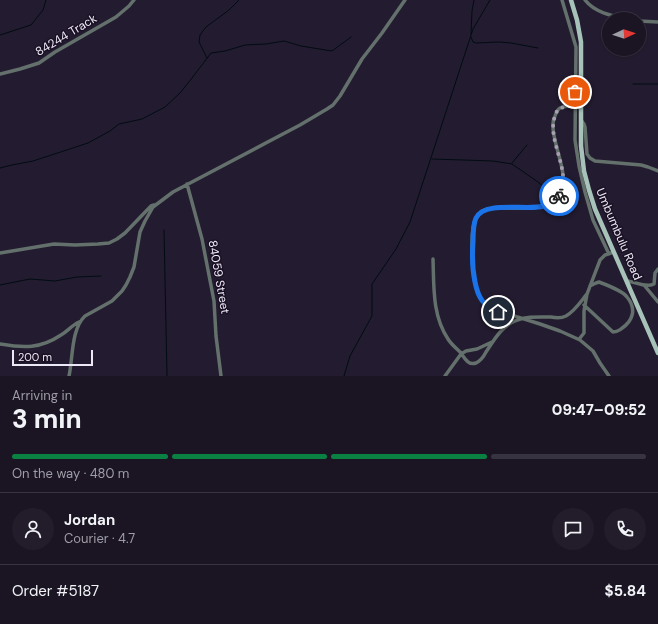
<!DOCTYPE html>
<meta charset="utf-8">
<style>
body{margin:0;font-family:"DM Sans",sans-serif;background:#231d2b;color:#f1f3f6;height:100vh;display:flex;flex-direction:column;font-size:15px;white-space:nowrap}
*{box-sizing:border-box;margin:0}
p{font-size:13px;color:#9f9ea6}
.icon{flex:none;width:22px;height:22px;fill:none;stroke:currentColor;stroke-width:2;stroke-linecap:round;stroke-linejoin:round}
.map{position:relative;height:376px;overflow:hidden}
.sheet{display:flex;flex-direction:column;background:#1a1423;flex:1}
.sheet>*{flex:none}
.needle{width:26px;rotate:87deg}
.fabs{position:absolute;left:602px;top:12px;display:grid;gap:8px}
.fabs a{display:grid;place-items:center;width:44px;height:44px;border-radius:50%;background:#1a1423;box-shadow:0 1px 3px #0004,0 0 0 1px #383341;font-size:20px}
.scale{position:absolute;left:12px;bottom:10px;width:81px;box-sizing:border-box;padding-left:4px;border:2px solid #ede8f6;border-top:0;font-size:11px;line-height:14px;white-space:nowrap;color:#ede8f6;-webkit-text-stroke:3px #1a1125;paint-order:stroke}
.pin{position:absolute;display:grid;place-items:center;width:34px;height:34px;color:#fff;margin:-17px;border:2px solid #fff;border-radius:50%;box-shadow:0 1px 4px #0007}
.courier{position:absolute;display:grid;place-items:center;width:40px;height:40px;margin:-20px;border:3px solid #1a73e8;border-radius:50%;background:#fff;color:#222;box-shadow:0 1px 5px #0007}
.head em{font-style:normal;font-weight:800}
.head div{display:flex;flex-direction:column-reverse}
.head{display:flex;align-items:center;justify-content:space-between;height:68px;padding:0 12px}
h1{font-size:26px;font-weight:800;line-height:30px}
.bar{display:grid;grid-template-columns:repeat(4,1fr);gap:6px 4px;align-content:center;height:48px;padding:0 12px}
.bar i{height:5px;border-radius:3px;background:#383341}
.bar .active{background:#0b8043}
.bar p{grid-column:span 4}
.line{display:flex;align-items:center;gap:10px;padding:0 12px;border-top:1px solid #383341}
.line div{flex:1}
.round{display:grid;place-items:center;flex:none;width:42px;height:42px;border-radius:21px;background:#231d2b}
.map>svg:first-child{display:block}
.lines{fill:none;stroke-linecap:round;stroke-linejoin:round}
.stream{stroke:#000c13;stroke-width:1}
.minor{stroke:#63706c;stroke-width:3.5}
.major{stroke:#a7c3b9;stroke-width:4.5}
.done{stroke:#a6a0b0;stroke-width:4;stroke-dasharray:0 7.2}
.route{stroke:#1a73e8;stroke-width:5}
.labels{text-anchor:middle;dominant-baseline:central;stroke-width:3;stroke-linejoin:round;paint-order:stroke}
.street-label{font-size:12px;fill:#ede8f6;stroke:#1a1125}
</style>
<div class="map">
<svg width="658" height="376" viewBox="0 0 658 376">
<rect width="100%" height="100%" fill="#231b2f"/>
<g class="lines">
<!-- stream -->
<path class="stream" d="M 471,34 L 472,11 L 474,0
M 0,35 L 31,25 L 43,10 L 46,0
M 471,37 L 473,42 L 476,43 L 499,42 L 511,43 L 538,48
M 207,58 L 199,42 L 200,35 L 206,27 L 229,10 L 239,0
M 633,84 L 658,84
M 432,159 L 493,161 L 512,164 L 538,182 L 550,192
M 512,163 L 527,145
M 0,168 L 12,165 L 33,161 L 88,143 L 110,131 L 119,124 L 142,119 L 165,107 L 180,93 L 192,78 L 211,53 L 225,51 L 245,45 L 266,44 L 284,41 L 301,46 L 332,51 L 351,37
M 164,230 L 167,376
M 0,285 L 30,279 L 55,281 L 77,277 L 101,276
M 344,376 L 350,356 L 372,316 L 372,284 L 396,249 L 410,222 L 473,29 L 490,0"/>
<!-- minor -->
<path class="minor" d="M 562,0 L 576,47 L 575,140 L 579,166 L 585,192 L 593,220 L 609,254
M 585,0 C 595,13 613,16 628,19
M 639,21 L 658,22
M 0,74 L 20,69 L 39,63 L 55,52 L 116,17 L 129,6 L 134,0
M 575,104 C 570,106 564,106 560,108 C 557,110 556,113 555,116 C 554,118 553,121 553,124 C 551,143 572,177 559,195 C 548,212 520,208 502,208 C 496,208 488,208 482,211 C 480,213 477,216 476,218 C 469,231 472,280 478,293 C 480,300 486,305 492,309 L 540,324 L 560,331 L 580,340
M 581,120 L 584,124 L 585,127 L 587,154 L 590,158 L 595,161 L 641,165 L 648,167 L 658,171
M 187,184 L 202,239 L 214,301 L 216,336 L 221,376
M 0,253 L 54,244 L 75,245 L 98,244 L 109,243 L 117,239 L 125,233 L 151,206 L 154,205
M 433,259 C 434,286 432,315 448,339 C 451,344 456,348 460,352 C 464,357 468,366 476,363 C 480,361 484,356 486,352 C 494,340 501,327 515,321 C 526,316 539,317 551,317 C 556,318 562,318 566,316 C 575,311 581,301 587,294
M 627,281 C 636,282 646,288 654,284 L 655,273 L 658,269
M 644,285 L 658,302
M 584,305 L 613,332 C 617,332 618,331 621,329 C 633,321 637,309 627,297 C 623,291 607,285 599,282 L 596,283 L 590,286
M 0,344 C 24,348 40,349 61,335 C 68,331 72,325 79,322
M 69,376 C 73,358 71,329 85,316 L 112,301 L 122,291 L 126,285 L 130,277 L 134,267 L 140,232 L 145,221 L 153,207 L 173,192 L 300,125 L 327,109 L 333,105 L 340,96 L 362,59 L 382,33 L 405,0
M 445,376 L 461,354 L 466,351 L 477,349 L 492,342
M 609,376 L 600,363 L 593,351 L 580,340 L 580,338 L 584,333 L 584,311 L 587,294 L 600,260 L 605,255 L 611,253"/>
<!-- major -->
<path class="major" d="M 571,0 L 577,20 L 581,42 L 581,146 L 584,171 L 589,190 L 595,209 L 658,353"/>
</g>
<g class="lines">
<!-- done -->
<path class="done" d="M 559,196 C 573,171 546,141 555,116 C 556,113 557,110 560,109 C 564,106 570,106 575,104 L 575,92"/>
<!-- route -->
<path class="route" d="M 498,312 C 483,306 478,297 475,282 C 472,268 472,255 473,242 C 473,234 473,224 476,218 C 485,200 527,211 544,206 C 550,204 554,201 559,196"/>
</g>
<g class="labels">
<!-- street labels -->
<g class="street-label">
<text transform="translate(66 35) rotate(-31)">84244 Track</text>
<text transform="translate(619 234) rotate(67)">Umbumbulu Road</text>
<text transform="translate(219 277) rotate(80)">84059 Street</text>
</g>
</g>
</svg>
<div class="fabs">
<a><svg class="needle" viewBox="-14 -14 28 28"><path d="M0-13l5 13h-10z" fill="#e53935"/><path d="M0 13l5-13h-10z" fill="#9f9ea6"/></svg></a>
</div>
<div class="scale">200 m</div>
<div class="pin" style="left:575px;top:92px;background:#ea580c"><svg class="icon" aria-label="bag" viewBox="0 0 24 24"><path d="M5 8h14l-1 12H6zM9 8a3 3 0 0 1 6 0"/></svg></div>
<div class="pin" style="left:498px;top:312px;background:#1f2937"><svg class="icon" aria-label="home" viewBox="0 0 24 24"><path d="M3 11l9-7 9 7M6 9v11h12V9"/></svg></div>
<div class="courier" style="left:559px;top:196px"><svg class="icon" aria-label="bike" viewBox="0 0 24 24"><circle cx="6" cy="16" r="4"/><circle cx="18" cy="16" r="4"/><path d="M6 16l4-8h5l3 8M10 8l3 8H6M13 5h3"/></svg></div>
</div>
<section class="sheet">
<div class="head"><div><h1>3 min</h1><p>Arriving in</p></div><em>09:47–09:52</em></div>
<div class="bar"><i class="active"></i><i class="active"></i><i class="active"></i><i></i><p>On the way · 480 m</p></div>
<div class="line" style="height:72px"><a class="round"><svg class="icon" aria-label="person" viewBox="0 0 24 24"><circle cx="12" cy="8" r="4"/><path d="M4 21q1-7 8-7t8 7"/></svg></a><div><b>Jordan</b><p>Courier · 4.7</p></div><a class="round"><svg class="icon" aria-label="chat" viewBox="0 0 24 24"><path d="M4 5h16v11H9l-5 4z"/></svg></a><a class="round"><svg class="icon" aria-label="phone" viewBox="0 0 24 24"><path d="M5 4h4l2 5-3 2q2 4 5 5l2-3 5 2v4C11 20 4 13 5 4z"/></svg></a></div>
<div class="line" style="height:52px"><div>Order #5187</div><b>$5.84</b></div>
</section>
